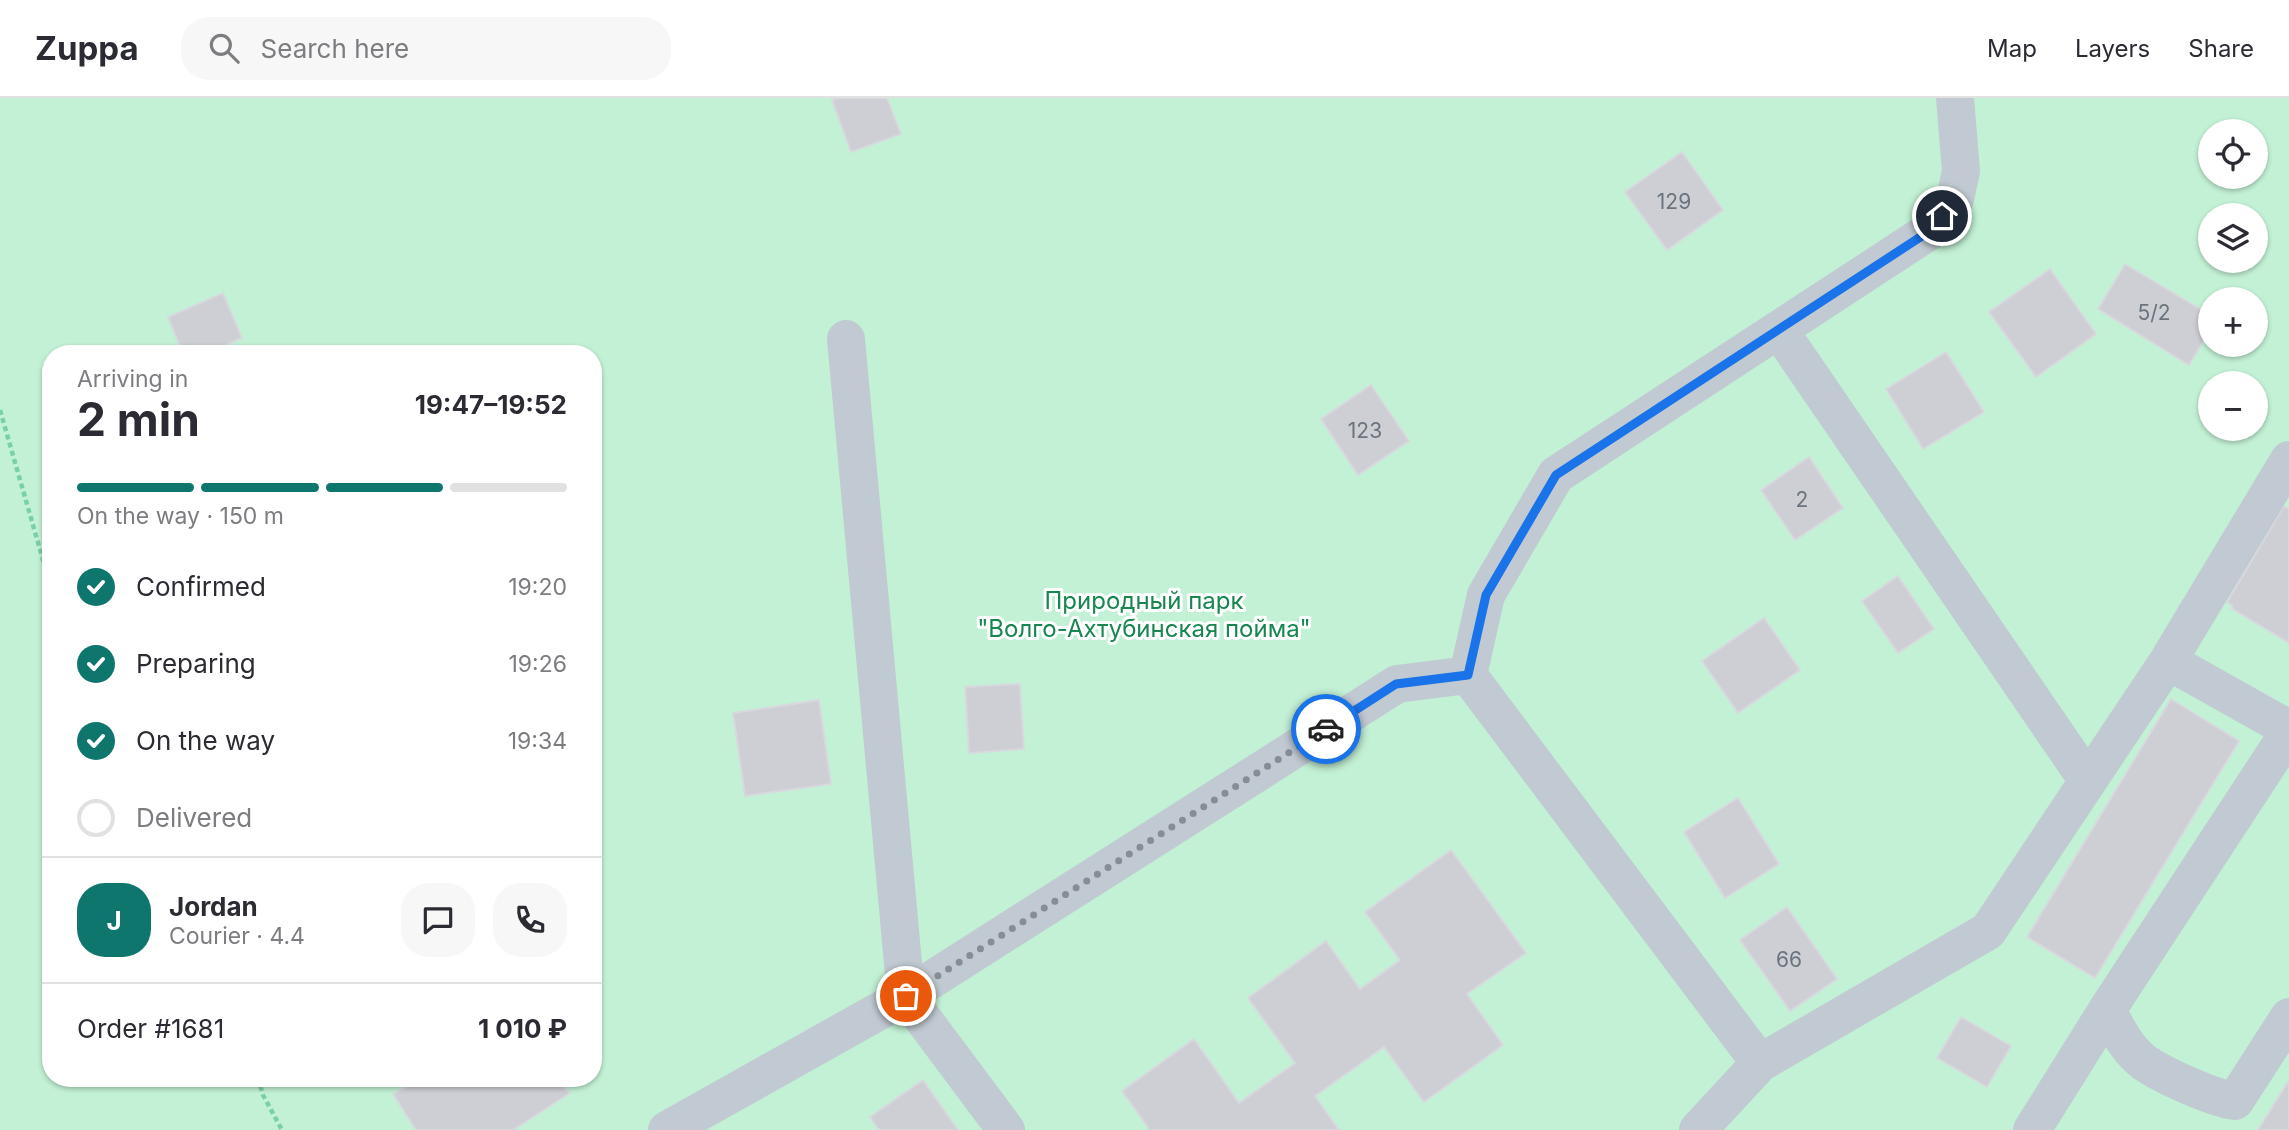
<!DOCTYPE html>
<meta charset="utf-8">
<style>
body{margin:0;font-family:Inter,sans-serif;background:#f7f7f7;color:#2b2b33;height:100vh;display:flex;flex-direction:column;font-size:26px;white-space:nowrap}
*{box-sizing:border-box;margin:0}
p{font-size:23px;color:#7c7c81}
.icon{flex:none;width:38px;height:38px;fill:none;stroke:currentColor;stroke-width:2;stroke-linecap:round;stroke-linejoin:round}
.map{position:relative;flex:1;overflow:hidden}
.details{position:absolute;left:42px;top:247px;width:560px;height:742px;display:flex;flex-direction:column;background:#fff;border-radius:28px;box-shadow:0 2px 5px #0004}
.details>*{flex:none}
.buttons{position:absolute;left:2198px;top:21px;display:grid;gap:14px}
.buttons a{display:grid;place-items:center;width:70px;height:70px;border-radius:50%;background:#fff;box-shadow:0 2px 5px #0004;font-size:35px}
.pin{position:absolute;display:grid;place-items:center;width:60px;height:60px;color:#fff;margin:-30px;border:4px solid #fff;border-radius:50%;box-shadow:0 2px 7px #0007}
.courier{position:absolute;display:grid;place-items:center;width:70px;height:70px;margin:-35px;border:5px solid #1a73e8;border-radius:50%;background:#fff;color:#222;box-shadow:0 2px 9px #0007}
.summary em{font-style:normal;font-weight:700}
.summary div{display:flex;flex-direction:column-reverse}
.summary{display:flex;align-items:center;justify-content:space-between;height:119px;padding:0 35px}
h1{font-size:46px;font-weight:700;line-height:52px}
.bar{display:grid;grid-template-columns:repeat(4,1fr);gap:10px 7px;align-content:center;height:84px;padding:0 35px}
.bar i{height:9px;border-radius:5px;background:#e1e1e2}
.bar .selected{background:#0f766e}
.bar p{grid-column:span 4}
.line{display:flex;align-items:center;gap:18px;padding:0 35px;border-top:2px solid #e1e1e2}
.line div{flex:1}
.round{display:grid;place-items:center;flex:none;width:74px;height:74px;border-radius:28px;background:#f7f7f7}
ol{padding:0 35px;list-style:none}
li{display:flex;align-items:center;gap:21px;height:77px}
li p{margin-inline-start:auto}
li .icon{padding:7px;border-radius:50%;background:#0f766e;color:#fff;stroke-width:4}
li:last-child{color:#7c7c81}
li i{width:38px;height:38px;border:4px solid #e1e1e2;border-radius:50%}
header{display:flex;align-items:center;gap:42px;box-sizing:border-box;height:98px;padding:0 35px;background:#fff;border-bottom:2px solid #e1e1e2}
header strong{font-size:33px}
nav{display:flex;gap:38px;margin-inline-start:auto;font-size:24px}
.search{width:490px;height:63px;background:#f7f7f7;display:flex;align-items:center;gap:18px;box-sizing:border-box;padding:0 24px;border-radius:28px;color:#7c7c81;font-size:26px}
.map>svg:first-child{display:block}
.green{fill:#c3f1d5;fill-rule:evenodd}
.building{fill:#cdcfd5;stroke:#d7d9de;stroke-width:2}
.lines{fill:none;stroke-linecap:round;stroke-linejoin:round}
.path{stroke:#7ad0a6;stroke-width:4.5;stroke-dasharray:5 3.5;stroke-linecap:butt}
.street{stroke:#c1cad2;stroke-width:38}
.done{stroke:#868d94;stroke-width:7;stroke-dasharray:0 12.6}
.route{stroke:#1a73e8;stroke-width:9}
.labels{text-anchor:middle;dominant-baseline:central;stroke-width:6;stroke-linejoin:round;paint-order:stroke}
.number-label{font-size:21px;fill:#6b747e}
.park-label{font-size:24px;fill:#17864f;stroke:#fff}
</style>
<header>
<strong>Zuppa</strong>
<div class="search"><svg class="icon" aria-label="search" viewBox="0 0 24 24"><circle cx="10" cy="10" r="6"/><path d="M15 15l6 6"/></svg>Search here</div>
<nav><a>Map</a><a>Layers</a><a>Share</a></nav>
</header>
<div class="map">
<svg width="2289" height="1032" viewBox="0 0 2289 1032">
<rect width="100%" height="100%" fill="#f5f3f3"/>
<!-- green -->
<path class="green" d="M 0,0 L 2289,0 L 2289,1032 L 0,1032 ZM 2210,33 L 2256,33 L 2256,79 L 2210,79 ZM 2210,117 L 2256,117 L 2256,163 L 2210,163 ZM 2210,201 L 2256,201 L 2256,247 L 2210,247 ZM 51,256 L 593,256 L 593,980 L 51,980 ZM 2210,285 L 2256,285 L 2256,331 L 2210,331 Z"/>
<!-- building -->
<path class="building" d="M 838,0 L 887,0 L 901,36 L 851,54 L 832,2 Z
M 1682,54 L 1723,112 L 1667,152 L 1625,94 Z
M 2125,166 L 2210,217 L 2210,232 L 2189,267 L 2098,211 Z
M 2050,171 L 2096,236 L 2036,279 L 1989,214 Z
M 223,195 L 242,240 L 205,256 L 183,256 L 168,219 Z
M 1946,254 L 1984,314 L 1923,351 L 1886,291 Z
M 1371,287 L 1409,343 L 1358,377 L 1321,321 Z
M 1809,359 L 1843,410 L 1795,442 L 1761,392 Z
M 2284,408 L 2289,411 L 2289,545 L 2231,510 L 2233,508 L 2227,504 Z
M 1898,478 L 1934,531 L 1898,555 L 1862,503 Z
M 1764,520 L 1800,572 L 1738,615 L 1702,563 Z
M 1020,586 L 1024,651 L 969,655 L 965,589 Z
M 2171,601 L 2239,643 L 2095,880 L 2027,839 Z
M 819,602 L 831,686 L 745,698 L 733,615 Z
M 1738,700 L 1779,766 L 1725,800 L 1684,734 Z
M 1451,752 L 1526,855 L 1467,896 L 1503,947 L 1424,1004 L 1384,949 L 1315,998 L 1339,1032 L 1150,1032 L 1122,993 L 1194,941 L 1239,1005 L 1295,965 L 1248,900 L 1326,843 L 1360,891 L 1400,862 L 1365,814 Z
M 1787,809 L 1837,881 L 1790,913 L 1740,842 Z
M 1961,919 L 2011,948 L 1987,989 L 1937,960 Z
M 423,980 L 551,980 L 570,995 L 513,1032 L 416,1032 L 393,996 Z
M 923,982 L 958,1032 L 879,1032 L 870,1019 Z
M 2289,982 L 2289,1032 L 2258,1032 Z"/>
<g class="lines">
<!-- path -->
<path class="path" d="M 0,312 L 51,490
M 258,980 L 263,997 L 282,1032"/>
<!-- street -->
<path class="street" d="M 1779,232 L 2088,683
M 846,241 L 906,898 L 1006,1032
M 2168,563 L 2289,631
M 1468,577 L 1760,965
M 2289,634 L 2107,912 C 2117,931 2127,952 2145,965 C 2164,978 2213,1000 2235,1003 L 2289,919
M 667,1032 L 906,898 L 1397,586 L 1468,577 L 1486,497 L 1556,377 L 1928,134 L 1955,101 L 1961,73 L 1955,0
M 1698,1032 L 1760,965 L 1988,833 L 2168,563 L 2289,362
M 2032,1032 L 2107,912"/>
</g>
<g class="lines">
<!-- done -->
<path class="done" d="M 906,898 L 1326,631"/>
<!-- route -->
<path class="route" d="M 1326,631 L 1396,586 L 1468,577 L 1486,497 L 1556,377 L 1928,134 L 1942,118"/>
</g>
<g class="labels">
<!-- number labels -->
<g class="number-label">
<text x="1674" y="103">129</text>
<text x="2154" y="214">5/2</text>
<text x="1365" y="332">123</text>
<text x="1802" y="401">2</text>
<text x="1789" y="861">66</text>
</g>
<!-- park labels -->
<g class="park-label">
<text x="1144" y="502">Природный парк<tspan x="1144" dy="28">"Волго-Ахтубинская пойма"</tspan></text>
</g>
</g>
</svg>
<div class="buttons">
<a><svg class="icon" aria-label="locate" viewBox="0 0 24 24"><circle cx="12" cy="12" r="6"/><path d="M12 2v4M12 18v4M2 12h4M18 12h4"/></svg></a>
<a><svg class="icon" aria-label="layers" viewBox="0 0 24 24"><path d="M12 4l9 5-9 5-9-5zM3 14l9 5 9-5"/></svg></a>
<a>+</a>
<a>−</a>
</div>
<div class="pin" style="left:906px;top:898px;background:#ea580c"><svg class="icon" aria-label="bag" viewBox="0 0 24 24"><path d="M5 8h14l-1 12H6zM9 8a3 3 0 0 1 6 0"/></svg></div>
<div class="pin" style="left:1942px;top:118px;background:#1f2937"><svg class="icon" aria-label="home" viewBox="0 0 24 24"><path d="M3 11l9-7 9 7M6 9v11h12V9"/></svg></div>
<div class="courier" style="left:1326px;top:631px"><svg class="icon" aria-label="car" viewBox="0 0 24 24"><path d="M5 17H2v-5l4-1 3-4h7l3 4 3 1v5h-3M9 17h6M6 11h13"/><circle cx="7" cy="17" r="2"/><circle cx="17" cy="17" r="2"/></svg></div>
<section class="details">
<div class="summary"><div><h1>2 min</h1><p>Arriving in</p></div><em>19:47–19:52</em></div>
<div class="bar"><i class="selected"></i><i class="selected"></i><i class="selected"></i><i></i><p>On the way · 150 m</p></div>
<ol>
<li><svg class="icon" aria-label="check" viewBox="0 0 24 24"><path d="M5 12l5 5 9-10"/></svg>Confirmed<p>19:20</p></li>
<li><svg class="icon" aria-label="check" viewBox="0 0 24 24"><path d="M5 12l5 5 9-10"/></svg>Preparing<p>19:26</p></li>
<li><svg class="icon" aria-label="check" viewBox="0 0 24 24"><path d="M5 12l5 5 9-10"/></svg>On the way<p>19:34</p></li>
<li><i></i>Delivered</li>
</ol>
<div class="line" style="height:126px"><b class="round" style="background:#0f766e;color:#fff">J</b><div><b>Jordan</b><p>Courier · 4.4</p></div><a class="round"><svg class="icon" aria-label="chat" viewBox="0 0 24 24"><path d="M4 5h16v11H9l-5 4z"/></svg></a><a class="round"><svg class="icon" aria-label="phone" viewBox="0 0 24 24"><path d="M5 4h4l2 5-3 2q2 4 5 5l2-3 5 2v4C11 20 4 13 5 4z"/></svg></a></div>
<div class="line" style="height:91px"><div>Order #1681</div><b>1 010 ₽</b></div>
</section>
</div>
